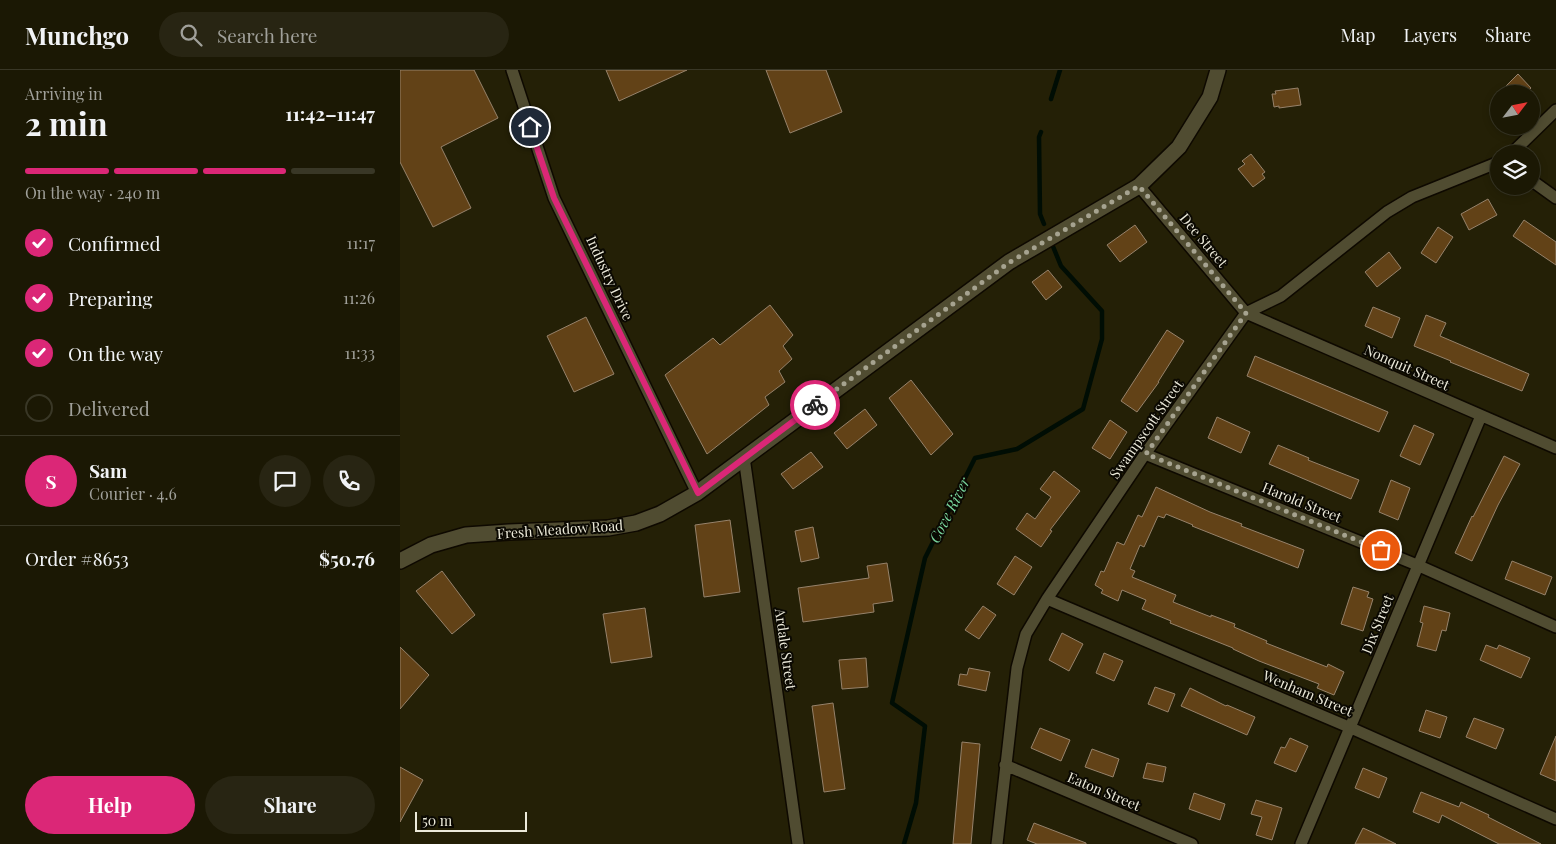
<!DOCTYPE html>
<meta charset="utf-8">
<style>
body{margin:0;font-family:"Playfair Display",serif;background:#282513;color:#f1f3f6;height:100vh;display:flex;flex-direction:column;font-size:19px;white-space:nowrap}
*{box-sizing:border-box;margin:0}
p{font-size:16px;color:#a0a09a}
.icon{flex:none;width:28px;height:28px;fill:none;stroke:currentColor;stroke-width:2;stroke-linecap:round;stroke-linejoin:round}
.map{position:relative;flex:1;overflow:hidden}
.details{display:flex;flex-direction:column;background:#1b1804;width:400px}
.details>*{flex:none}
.needle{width:32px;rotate:58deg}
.controls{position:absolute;left:1090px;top:15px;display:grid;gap:10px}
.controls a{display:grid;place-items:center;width:50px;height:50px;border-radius:50%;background:#1b1804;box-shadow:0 2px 8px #0003,0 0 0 1px #393726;font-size:25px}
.scale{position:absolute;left:15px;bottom:12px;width:112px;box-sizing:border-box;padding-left:5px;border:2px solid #eceada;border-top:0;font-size:14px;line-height:18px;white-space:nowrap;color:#eceada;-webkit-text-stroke:4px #0b0902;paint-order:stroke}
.pin{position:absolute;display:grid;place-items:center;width:42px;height:42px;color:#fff;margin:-21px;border:2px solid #fff;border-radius:50%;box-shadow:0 1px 5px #0007}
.courier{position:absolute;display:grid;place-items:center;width:50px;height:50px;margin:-25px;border:4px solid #db2777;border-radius:50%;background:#fff;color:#222;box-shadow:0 1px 6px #0007}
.summary em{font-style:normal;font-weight:700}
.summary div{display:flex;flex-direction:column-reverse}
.summary{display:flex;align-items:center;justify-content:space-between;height:85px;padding:0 25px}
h1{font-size:32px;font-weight:700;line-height:38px}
.bar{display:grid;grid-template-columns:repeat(4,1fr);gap:8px 5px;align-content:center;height:60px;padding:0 25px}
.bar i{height:6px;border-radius:4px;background:#393726}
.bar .selected{background:#db2777}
.bar p{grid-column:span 4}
.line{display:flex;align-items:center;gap:12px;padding:0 25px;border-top:1px solid #393726}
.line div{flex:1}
.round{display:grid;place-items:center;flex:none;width:52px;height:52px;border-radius:26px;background:#282513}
ol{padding:0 25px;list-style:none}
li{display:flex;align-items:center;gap:15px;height:55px}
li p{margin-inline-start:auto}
li .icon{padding:5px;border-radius:50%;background:#db2777;color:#fff;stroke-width:4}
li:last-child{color:#a0a09a}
li i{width:28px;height:28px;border:2px solid #393726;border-radius:50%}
.primary-button{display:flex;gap:10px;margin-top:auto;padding:10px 25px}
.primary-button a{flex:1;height:58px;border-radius:30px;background:#db2777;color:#fff;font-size:20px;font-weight:700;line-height:58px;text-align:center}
.primary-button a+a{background:#282513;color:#f1f3f6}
header{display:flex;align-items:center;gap:30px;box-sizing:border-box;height:70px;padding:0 25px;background:#1b1804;border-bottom:1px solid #393726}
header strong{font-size:24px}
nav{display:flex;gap:28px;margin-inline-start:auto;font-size:18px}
.search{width:350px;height:45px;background:#282513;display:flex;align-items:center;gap:12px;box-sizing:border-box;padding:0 18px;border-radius:28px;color:#a0a09a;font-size:19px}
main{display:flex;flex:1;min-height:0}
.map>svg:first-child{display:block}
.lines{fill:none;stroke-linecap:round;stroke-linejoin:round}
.stream{stroke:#000d04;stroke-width:4.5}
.building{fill:#624217;stroke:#96826b}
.minor-casing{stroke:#0e0900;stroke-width:14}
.tertiary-casing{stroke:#0e0900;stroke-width:18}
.minor{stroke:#504c31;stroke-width:11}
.tertiary{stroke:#504c31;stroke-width:15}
.done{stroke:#a6a390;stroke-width:5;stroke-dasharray:0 9}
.route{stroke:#db2777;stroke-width:6}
.labels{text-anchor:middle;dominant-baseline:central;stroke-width:4;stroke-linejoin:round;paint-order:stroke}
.street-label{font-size:14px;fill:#eceada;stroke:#0b0902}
.water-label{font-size:15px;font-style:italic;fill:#7ad69d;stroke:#0b0902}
</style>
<header>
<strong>Munchgo</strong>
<div class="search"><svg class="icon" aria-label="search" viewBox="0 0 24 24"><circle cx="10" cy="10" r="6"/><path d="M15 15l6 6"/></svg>Search here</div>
<nav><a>Map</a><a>Layers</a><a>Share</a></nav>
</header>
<main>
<section class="details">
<div class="summary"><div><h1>2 min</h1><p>Arriving in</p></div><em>11:42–11:47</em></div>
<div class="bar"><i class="selected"></i><i class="selected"></i><i class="selected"></i><i></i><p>On the way · 240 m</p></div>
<ol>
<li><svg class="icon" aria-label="check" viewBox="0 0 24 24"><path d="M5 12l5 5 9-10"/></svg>Confirmed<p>11:17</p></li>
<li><svg class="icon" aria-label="check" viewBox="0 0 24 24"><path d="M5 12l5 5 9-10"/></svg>Preparing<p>11:26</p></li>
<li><svg class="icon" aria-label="check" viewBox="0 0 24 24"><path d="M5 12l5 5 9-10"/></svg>On the way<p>11:33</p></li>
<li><i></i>Delivered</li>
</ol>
<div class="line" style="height:90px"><b class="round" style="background:#db2777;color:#fff">S</b><div><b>Sam</b><p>Courier · 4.6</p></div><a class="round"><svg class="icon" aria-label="chat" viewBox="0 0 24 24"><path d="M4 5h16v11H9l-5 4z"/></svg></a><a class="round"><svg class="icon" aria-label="phone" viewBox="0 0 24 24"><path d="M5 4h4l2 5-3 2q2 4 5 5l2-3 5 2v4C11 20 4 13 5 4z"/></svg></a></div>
<div class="line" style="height:65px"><div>Order #8653</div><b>$50.76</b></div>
<div class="primary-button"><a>Help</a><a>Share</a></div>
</section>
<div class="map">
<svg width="1156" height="774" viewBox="0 0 1156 774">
<rect width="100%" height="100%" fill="#242006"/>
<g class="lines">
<!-- stream -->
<path class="stream" d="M 651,29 L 660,0
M 641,62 L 639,67 L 640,144 L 644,154
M 504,774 L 516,733 L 525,656 L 492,633 L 525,488 L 575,388 L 617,379 L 683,339 L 702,269 L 702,241 L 661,196 L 652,174"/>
</g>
<!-- building -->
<path class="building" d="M 0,0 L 74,0 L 98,48 L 41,77 L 71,138 L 33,157 L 0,92 Z
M 206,0 L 287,0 L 219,31 Z
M 366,0 L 426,0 L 442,42 L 390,63 Z
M 1118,4 L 1131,18 L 1125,24 L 1098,24 Z
M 898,18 L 901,35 L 879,38 L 879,36 L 874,37 L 872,24 L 876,24 L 875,21 Z
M 851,84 L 865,102 L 862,104 L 865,108 L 853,117 L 838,99 L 845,94 L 842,91 Z
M 1088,129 L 1097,145 L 1069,160 L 1061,144 Z
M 1124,150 L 1156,172 L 1156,195 L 1113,166 Z
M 735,155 L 747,172 L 720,192 L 707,175 Z
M 1038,157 L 1053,167 L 1036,193 L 1021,183 Z
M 989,182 L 1001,198 L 977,217 L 965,202 Z
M 648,200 L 662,217 L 646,230 L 632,212 Z
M 370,235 L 393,265 L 383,276 L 392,289 L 379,301 L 385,312 L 365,327 L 369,335 L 307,384 L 265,305 L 313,268 L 320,275 Z
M 973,237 L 1000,248 L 992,268 L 965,256 Z
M 1026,245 L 1046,253 L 1040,266 L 1129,304 L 1122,321 L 1050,292 L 1051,291 L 1014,276 Z
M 186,247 L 214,304 L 174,322 L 147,266 Z
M 767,260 L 784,271 L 758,312 L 759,312 L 737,342 L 721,331 Z
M 855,286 L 988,342 L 979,362 L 847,306 Z
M 511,310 L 553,364 L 531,385 L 489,328 Z
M 465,339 L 477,355 L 447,379 L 434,363 Z
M 817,347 L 850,362 L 841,383 L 808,368 Z
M 710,350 L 727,362 L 710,389 L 692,378 Z
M 1014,355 L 1034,364 L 1020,395 L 1000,386 Z
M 878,375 L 909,388 L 908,390 L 959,410 L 951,429 L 869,394 Z
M 411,382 L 423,397 L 393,419 L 381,404 Z
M 1104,386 L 1120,394 L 1098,435 L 1072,491 L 1055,483 L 1072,446 L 1073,447 Z
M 654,401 L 680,421 L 650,460 L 652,461 L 641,477 L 616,459 L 627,443 L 635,449 L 651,427 L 640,419 Z
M 991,410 L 1010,418 L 998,450 L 979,442 Z
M 756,417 L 810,442 L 842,454 L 841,456 L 904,480 L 898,498 L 792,456 L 793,455 L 766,444 L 764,448 L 758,446 L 744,477 L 740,475 L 730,499 L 735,501 L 732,507 L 776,525 L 773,532 L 811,547 L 811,545 L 835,554 L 834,557 L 867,571 L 866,573 L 927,597 L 928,594 L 944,602 L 934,625 L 917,618 L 919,614 L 859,591 L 833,579 L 833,578 L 770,553 L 771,551 L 742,539 L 746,530 L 722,520 L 718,531 L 701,523 L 703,520 L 695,515 L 701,501 L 704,502 L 717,472 L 724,475 L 738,445 L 742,447 Z
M 330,450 L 340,522 L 304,527 L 295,455 Z
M 413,457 L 419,488 L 401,492 L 395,461 Z
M 615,486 L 632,497 L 614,525 L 597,514 Z
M 1112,491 L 1152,507 L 1145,525 L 1105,509 Z
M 487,493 L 493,531 L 473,534 L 474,542 L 403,552 L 398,518 L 469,508 L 467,496 Z
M 42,501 L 75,545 L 52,564 L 16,521 Z
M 953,517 L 969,522 L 967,527 L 973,529 L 963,561 L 941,554 Z
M 583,536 L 596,545 L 579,569 L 565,560 Z
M 1024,536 L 1050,543 L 1046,561 L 1042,560 L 1036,581 L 1017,576 L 1023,553 L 1020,552 Z
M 245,538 L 252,587 L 211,593 L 203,544 Z
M 662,563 L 683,574 L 669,601 L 649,590 Z
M 1086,575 L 1097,579 L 1099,575 L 1130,588 L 1121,608 L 1080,590 Z
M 0,577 L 29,605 L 0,639 Z
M 704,583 L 723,591 L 714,611 L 696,603 Z
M 466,588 L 468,617 L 442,619 L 439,590 Z
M 569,598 L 590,602 L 586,621 L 558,615 L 560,604 L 567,605 Z
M 755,617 L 775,624 L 768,642 L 748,634 Z
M 790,618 L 826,636 L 827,635 L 855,647 L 847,665 L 781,636 Z
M 433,633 L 445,719 L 424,722 L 412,636 Z
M 1026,640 L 1047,647 L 1040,668 L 1019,661 Z
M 1074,648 L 1104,659 L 1096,679 L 1066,667 Z
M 640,658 L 670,670 L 661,691 L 631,678 Z
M 1156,666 L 1156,711 L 1140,704 Z
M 890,668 L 908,676 L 896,702 L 874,693 L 881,677 L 885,678 Z
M 562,672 L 580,674 L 571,774 L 553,774 Z
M 692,679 L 719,689 L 713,707 L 685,697 Z
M 747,693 L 766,697 L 763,712 L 743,708 Z
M 0,697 L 23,710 L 0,752 Z
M 963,698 L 987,708 L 979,728 L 955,718 Z
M 1021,722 L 1059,737 L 1061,732 L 1089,745 L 1088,747 L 1141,774 L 1099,774 L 1042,745 L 1039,753 L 1013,742 Z
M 794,723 L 825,734 L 820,750 L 789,739 Z
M 856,730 L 882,738 L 872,770 L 856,765 L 862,747 L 851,744 Z
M 634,753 L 686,773 L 686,774 L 637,774 L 627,770 Z
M 963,758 L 974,763 L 996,774 L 955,774 Z"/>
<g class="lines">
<defs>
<path id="minor" d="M 112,0 L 154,128 L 297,423
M 1111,84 L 1156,40
M 1131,110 L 1156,128
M 739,116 L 846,243 L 1156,378
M 745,384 L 1017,495 L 1156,557
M 344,387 L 398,774
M 647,529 L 951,658 L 1156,749
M 605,695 L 792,774
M 597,774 L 617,598 L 626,564 L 647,529 L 745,384 L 846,243 L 881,226 L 987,142 L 1012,127 L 1099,92
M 901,774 C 962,632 1020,488 1081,346"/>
<path id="tertiary" d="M 0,491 L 31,475 L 66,465 L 109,462 L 208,458 L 236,453 L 260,444 L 297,423 L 609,192 L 739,116 L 779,77 L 810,27 L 818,0"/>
</defs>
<!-- minor casing -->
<use href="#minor" class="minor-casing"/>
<!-- tertiary casing -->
<use href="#tertiary" class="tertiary-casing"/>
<!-- minor -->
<use href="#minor" class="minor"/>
<!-- tertiary -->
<use href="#tertiary" class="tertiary"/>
</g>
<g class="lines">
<!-- done -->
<path class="done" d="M 415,335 L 610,192 L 739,116 L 846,243 L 746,384 L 981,480"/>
<!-- route -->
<path class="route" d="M 130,57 L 154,128 L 298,423 L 415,335"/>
</g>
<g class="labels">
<!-- street labels -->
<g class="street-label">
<text transform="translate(804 170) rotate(50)">Dee Street</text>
<text transform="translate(210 208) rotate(65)">Industry Drive</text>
<text transform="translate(1007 297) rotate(24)">Nonquit Street</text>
<text transform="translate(746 359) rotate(-55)">Swampscott Street</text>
<text transform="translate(902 432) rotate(22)">Harold Street</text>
<text transform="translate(160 459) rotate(-4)">Fresh Meadow Road</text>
<text transform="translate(977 554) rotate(-68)">Dix Street</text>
<text transform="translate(386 579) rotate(82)">Ardale Street</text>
<text transform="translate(908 623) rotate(23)">Wenham Street</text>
<text transform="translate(704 721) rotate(23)">Eaton Street</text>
</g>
<!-- water labels -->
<g class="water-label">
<text transform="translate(549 440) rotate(-63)">Cove River</text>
</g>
</g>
</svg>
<div class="controls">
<a><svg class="needle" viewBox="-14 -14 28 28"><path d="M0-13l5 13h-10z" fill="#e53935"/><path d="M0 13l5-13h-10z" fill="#a0a09a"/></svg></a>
<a><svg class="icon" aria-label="layers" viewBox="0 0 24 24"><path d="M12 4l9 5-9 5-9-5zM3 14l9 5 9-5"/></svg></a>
</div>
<div class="scale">50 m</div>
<div class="pin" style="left:981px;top:480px;background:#ea580c"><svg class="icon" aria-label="bag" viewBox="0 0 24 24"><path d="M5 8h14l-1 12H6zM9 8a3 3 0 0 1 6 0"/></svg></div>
<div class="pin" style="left:130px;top:57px;background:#1f2937"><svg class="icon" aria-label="home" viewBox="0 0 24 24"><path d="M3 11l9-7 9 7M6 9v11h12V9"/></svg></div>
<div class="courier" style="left:415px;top:335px"><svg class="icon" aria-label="bike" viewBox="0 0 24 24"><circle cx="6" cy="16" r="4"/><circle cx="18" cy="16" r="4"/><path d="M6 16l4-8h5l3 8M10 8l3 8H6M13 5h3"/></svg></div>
</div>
</main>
